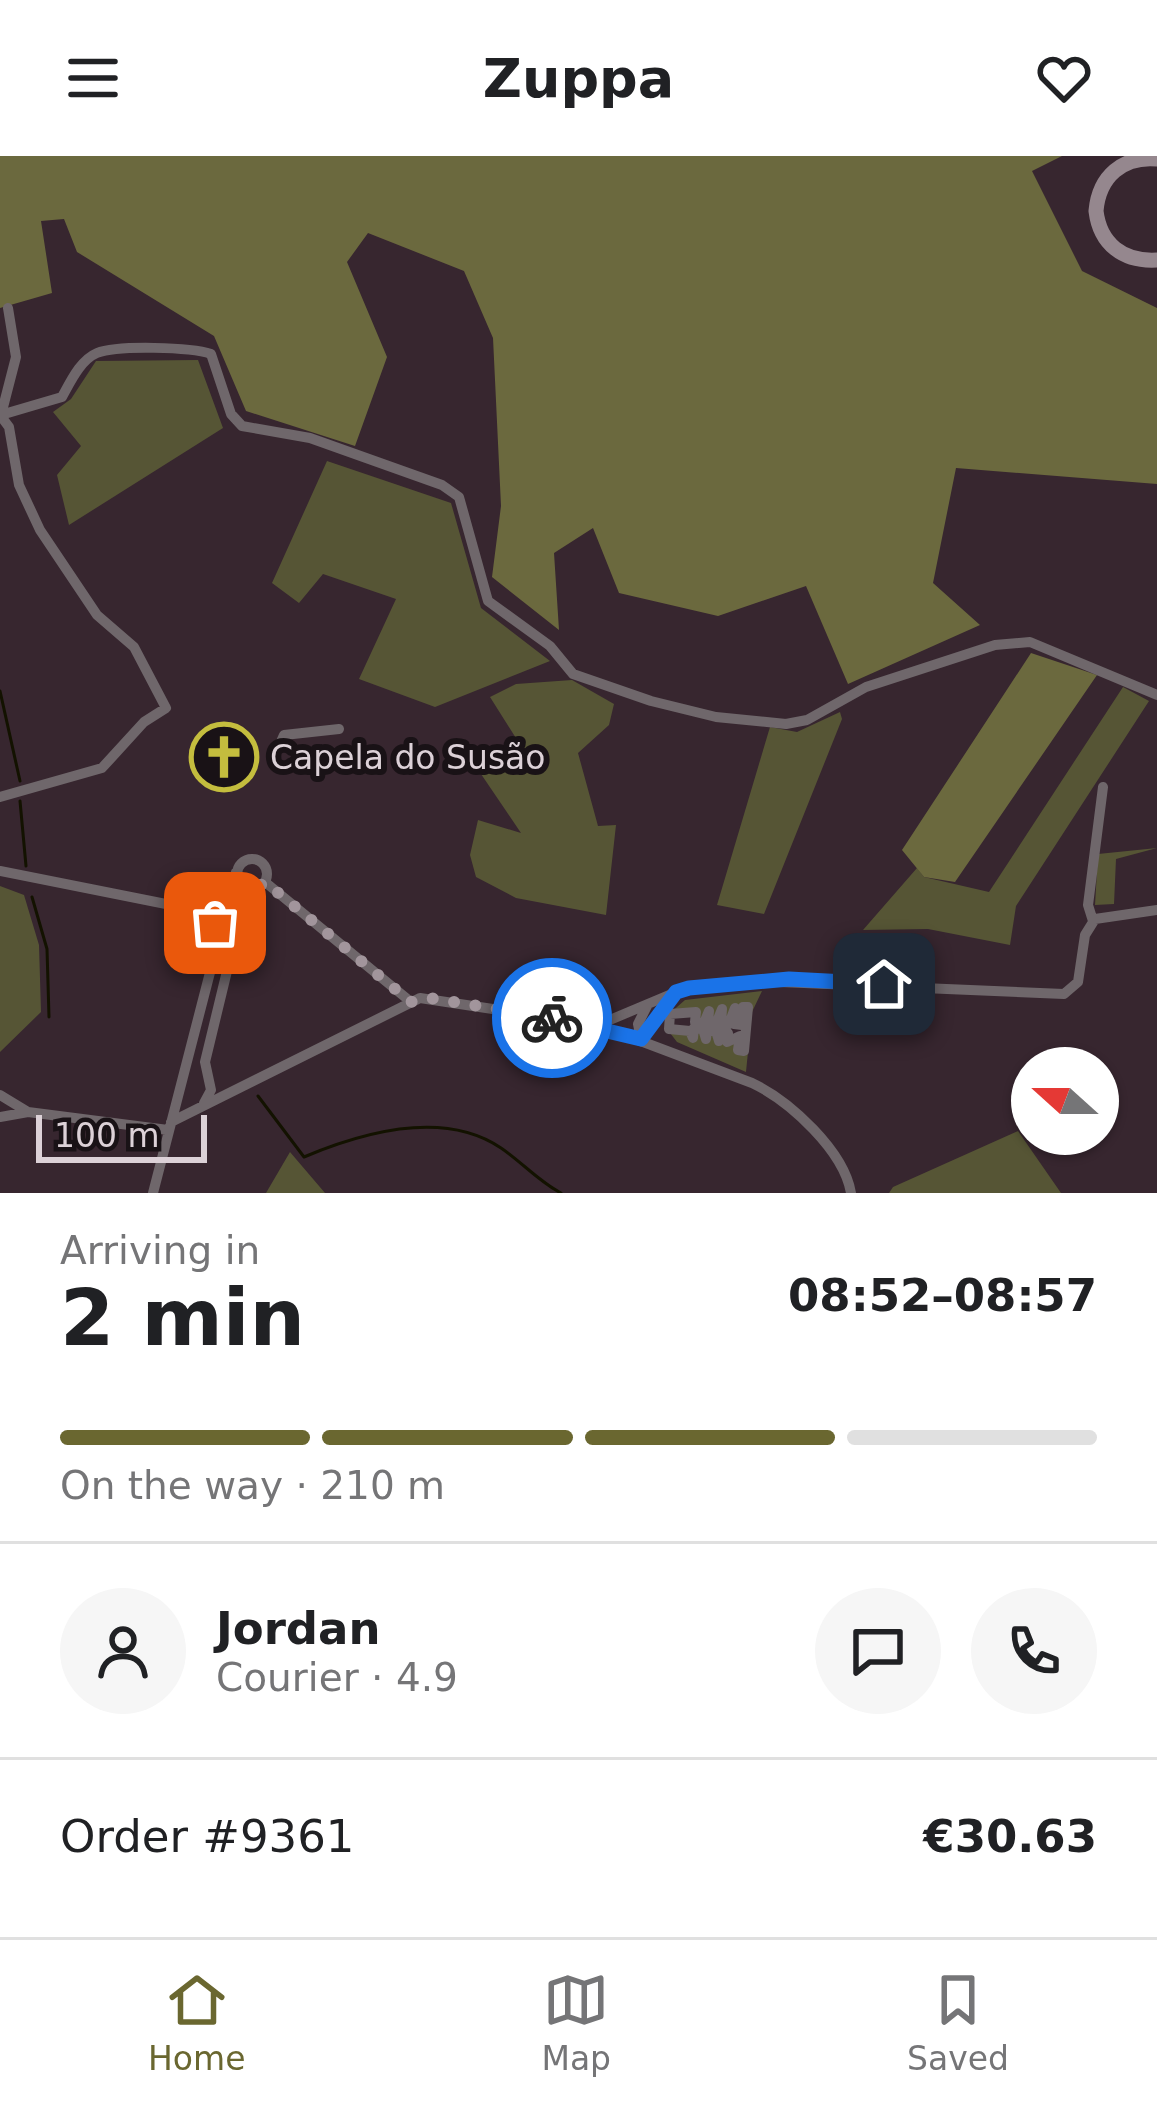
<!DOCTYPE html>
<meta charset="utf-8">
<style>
body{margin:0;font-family:"DejaVu Sans",sans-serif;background:#f6f6f6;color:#202124;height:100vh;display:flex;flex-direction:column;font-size:45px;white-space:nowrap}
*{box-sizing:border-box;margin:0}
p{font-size:39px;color:#757577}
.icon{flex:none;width:66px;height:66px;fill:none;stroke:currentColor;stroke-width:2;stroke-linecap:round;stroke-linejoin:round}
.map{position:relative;height:1037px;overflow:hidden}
.details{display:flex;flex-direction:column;background:#fff;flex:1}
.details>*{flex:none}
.needle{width:78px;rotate:291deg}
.buttons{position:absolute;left:1011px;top:891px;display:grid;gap:24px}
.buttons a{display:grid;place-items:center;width:108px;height:108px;border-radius:50%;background:#fff;box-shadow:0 3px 9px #0004;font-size:60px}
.scale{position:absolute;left:36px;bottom:30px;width:171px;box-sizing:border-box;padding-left:12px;border:6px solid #dcd1d7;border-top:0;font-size:33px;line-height:42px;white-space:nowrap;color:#dcd1d7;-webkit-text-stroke:9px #191216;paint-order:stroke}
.pin{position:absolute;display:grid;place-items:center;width:102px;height:102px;color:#fff;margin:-51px;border-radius:24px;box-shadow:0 6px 18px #0006}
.courier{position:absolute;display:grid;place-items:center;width:120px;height:120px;margin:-60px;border:9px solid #1a73e8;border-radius:50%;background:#fff;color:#222;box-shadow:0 3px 15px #0007}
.headline em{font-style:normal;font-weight:600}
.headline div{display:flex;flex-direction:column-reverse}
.headline{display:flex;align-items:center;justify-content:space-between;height:204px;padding:0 60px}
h1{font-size:78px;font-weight:600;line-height:90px}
.bar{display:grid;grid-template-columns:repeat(4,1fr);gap:18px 12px;align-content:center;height:144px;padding:0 60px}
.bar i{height:15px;border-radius:9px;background:#e0e0e0}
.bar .active{background:#6a6730}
.bar p{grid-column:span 4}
.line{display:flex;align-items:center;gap:30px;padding:0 60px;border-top:3px solid #e0e0e0}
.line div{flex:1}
.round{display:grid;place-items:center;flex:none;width:126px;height:126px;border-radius:63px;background:#f6f6f6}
header{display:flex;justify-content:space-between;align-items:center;height:156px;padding:0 60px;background:#fff;font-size:54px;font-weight:600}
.tab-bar{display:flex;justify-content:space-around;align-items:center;height:168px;border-top:3px solid #e0e0e0;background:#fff;font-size:33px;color:#757577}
.tab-bar a{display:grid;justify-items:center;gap:6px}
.tab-bar .active{color:#6a6730}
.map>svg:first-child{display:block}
.green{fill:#565535;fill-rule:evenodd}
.forest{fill:#6b693e}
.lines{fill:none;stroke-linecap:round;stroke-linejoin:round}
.stream{stroke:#131200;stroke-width:3}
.street{stroke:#6f676b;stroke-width:10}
.secondary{stroke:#95878e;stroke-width:15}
.done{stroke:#a2959c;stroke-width:12;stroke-dasharray:0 21.6}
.route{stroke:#1a73e8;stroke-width:15}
.labels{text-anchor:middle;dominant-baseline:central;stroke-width:12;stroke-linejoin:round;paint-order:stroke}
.poi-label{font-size:33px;fill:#dcd1d7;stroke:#191216;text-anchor:start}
</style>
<header><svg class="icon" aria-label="menu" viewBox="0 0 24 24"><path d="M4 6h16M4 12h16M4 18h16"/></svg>Zuppa<svg class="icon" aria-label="heart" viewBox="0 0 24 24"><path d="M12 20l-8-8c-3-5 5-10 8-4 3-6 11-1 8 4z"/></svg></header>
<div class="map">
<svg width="1157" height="1037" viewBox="0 0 1157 1037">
<rect width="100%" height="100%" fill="#37262f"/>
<!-- green -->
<path class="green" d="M 198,204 L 223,272 L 69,369 L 57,319 L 81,290 L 53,256 L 71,243 L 96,205 Z
M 327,305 L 451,347 L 481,452 L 550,505 L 435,551 L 359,523 L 396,443 L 323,418 L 299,447 L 272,427 Z
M 572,524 L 614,548 L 609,569 L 578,597 L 598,670 L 616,669 L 606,759 L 516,742 L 476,721 L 470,699 L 478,664 L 521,677 L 481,618 L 526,598 L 490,541 L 516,528 Z
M 1123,531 L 1149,545 L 1016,750 L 1010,789 L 928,773 L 863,774 L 917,712 L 924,721 L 989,736 Z
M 840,556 L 842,563 L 764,758 L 717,749 L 770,571 L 797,576 Z
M 1157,692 L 1116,703 L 1114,748 L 1095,749 L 1098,698 Z
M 0,730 L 24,739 L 39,789 L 41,856 L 0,896 Z
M 762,835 L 752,856 L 746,916 L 677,886 L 667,873 L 669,858 L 685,844 ZM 748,851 L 740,880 L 669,873 L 670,859 L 696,858 L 704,867 L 729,868 Z
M 1018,975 L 1061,1037 L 889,1037 L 893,1031 Z
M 290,996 L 325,1037 L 266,1037 Z"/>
<!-- forest -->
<path class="forest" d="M 0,0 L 1062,0 L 1032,15 L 1082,115 L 1157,152 L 1157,328 L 956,312 L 933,427 L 980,469 L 848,528 L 806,430 L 718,460 L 619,437 L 593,372 L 554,397 L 559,474 L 492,421 L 501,350 L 493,182 L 464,115 L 368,77 L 347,106 L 387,201 L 355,290 L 246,255 L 214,180 L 77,96 L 64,63 L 41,65 L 52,137 L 0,152 Z
M 1031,497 L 1097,519 L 955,726 L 924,721 L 902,694 Z"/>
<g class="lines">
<!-- stream -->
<path class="stream" d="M 0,535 L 20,625
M 20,645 L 26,710
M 32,741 L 47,793 L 49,861
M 258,940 L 304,1001 C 361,977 443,953 501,992 C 522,1006 538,1025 561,1037"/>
<!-- street -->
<path class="street" d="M 0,259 L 9,271 L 19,329 L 40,374 L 97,459 L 134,491 L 166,552 L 144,566 L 102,612 L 0,641
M 1,259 L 62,241 C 70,227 80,204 97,197 C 117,189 191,191 211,198 L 231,258 L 242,270 L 310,282 L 442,329 L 459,341 L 488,445 L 550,490 L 573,518 L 651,545 L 716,561 L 786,568 L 807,564 L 866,531 L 995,489 L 1030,486 L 1157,539
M 1,259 L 16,201 L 8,152
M 280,588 L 284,579 L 339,573
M237 718a15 15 0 1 1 30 0a15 15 0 1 1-30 0Z
M 0,715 L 216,758 L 230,766 L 231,797
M 265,726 L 411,846
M 182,755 L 207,766 L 218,780
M 1093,765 L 1088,749 L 1103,631
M 743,851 L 748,851 L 744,895 L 738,894 L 740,880 L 727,886 L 728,877 L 720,877 L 719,885 L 716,875 L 707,874 L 706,883 L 703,873 L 694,872 L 693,882 L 690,875 L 669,873 L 670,858 L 696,856 L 695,866 L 704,867 L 709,855 L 708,867 L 716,868 L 722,853 L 721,868 L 729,868 L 735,852 L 734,868 L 742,869 Z
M 598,869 L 681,834 L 755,825 L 1064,838 L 1078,826 L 1085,779 L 1095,763 L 1157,754
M 641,883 L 674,839
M 641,883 L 638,868 L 647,850
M 0,939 L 28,956
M 204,947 L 211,934 L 205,906 L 243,749 L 257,732
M 0,961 L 28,956 L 168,974
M 171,966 L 420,842 L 598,869 L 752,927 C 790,945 844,995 851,1037
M 153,1037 L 236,716"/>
<!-- secondary -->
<path class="secondary" d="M 1157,3 C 1123,0 1099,20 1096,55 C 1100,88 1123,106 1157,104"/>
</g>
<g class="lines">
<!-- done -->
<path class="done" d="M 215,767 L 230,766 L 242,743 L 265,726 L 411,846 L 429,842 L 552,862"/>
<!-- route -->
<path class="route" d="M 552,862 L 641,883 L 676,836 L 689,832 L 789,823 L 884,828"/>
</g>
<!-- icons -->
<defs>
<symbol id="church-ring" viewBox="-11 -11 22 22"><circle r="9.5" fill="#191216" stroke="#c4bd3e" stroke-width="1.5"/><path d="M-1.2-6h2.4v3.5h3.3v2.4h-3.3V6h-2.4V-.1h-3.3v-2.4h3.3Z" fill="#c4bd3e"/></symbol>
</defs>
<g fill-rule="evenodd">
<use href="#church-ring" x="186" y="563" width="76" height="76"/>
</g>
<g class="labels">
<!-- poi labels -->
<g class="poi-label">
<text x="270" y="601">Capela do Susão</text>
</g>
</g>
</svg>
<div class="buttons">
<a><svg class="needle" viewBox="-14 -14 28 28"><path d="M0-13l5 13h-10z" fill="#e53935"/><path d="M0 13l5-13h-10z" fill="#757577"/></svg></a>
</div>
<div class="scale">100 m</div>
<div class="pin" style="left:215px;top:767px;background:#ea580c"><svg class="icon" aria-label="bag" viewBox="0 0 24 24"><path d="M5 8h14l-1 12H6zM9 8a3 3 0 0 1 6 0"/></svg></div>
<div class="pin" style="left:884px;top:828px;background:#1f2937"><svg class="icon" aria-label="home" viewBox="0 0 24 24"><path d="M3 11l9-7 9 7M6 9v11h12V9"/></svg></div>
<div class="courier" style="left:552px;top:862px"><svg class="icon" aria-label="bike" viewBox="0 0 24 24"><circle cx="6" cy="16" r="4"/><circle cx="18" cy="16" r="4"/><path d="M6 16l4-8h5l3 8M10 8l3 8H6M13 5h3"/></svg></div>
</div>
<section class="details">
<div class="headline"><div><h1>2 min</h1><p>Arriving in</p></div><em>08:52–08:57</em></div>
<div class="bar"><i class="active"></i><i class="active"></i><i class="active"></i><i></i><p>On the way · 210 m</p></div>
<div class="line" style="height:216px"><a class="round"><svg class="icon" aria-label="person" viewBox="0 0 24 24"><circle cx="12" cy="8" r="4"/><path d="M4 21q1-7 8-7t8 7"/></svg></a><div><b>Jordan</b><p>Courier · 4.9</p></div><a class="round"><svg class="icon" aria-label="chat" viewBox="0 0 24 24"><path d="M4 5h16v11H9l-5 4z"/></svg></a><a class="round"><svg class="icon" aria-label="phone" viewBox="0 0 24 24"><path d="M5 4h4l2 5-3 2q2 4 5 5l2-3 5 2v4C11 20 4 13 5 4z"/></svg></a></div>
<div class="line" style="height:156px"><div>Order #9361</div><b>€30.63</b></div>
</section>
<nav class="tab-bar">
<a class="active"><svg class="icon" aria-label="home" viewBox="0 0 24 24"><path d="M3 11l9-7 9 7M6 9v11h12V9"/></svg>Home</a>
<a><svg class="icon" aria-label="map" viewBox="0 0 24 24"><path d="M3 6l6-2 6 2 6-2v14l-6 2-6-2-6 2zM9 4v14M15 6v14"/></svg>Map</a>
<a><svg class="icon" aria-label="saved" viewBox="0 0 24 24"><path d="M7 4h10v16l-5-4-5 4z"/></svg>Saved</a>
</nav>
